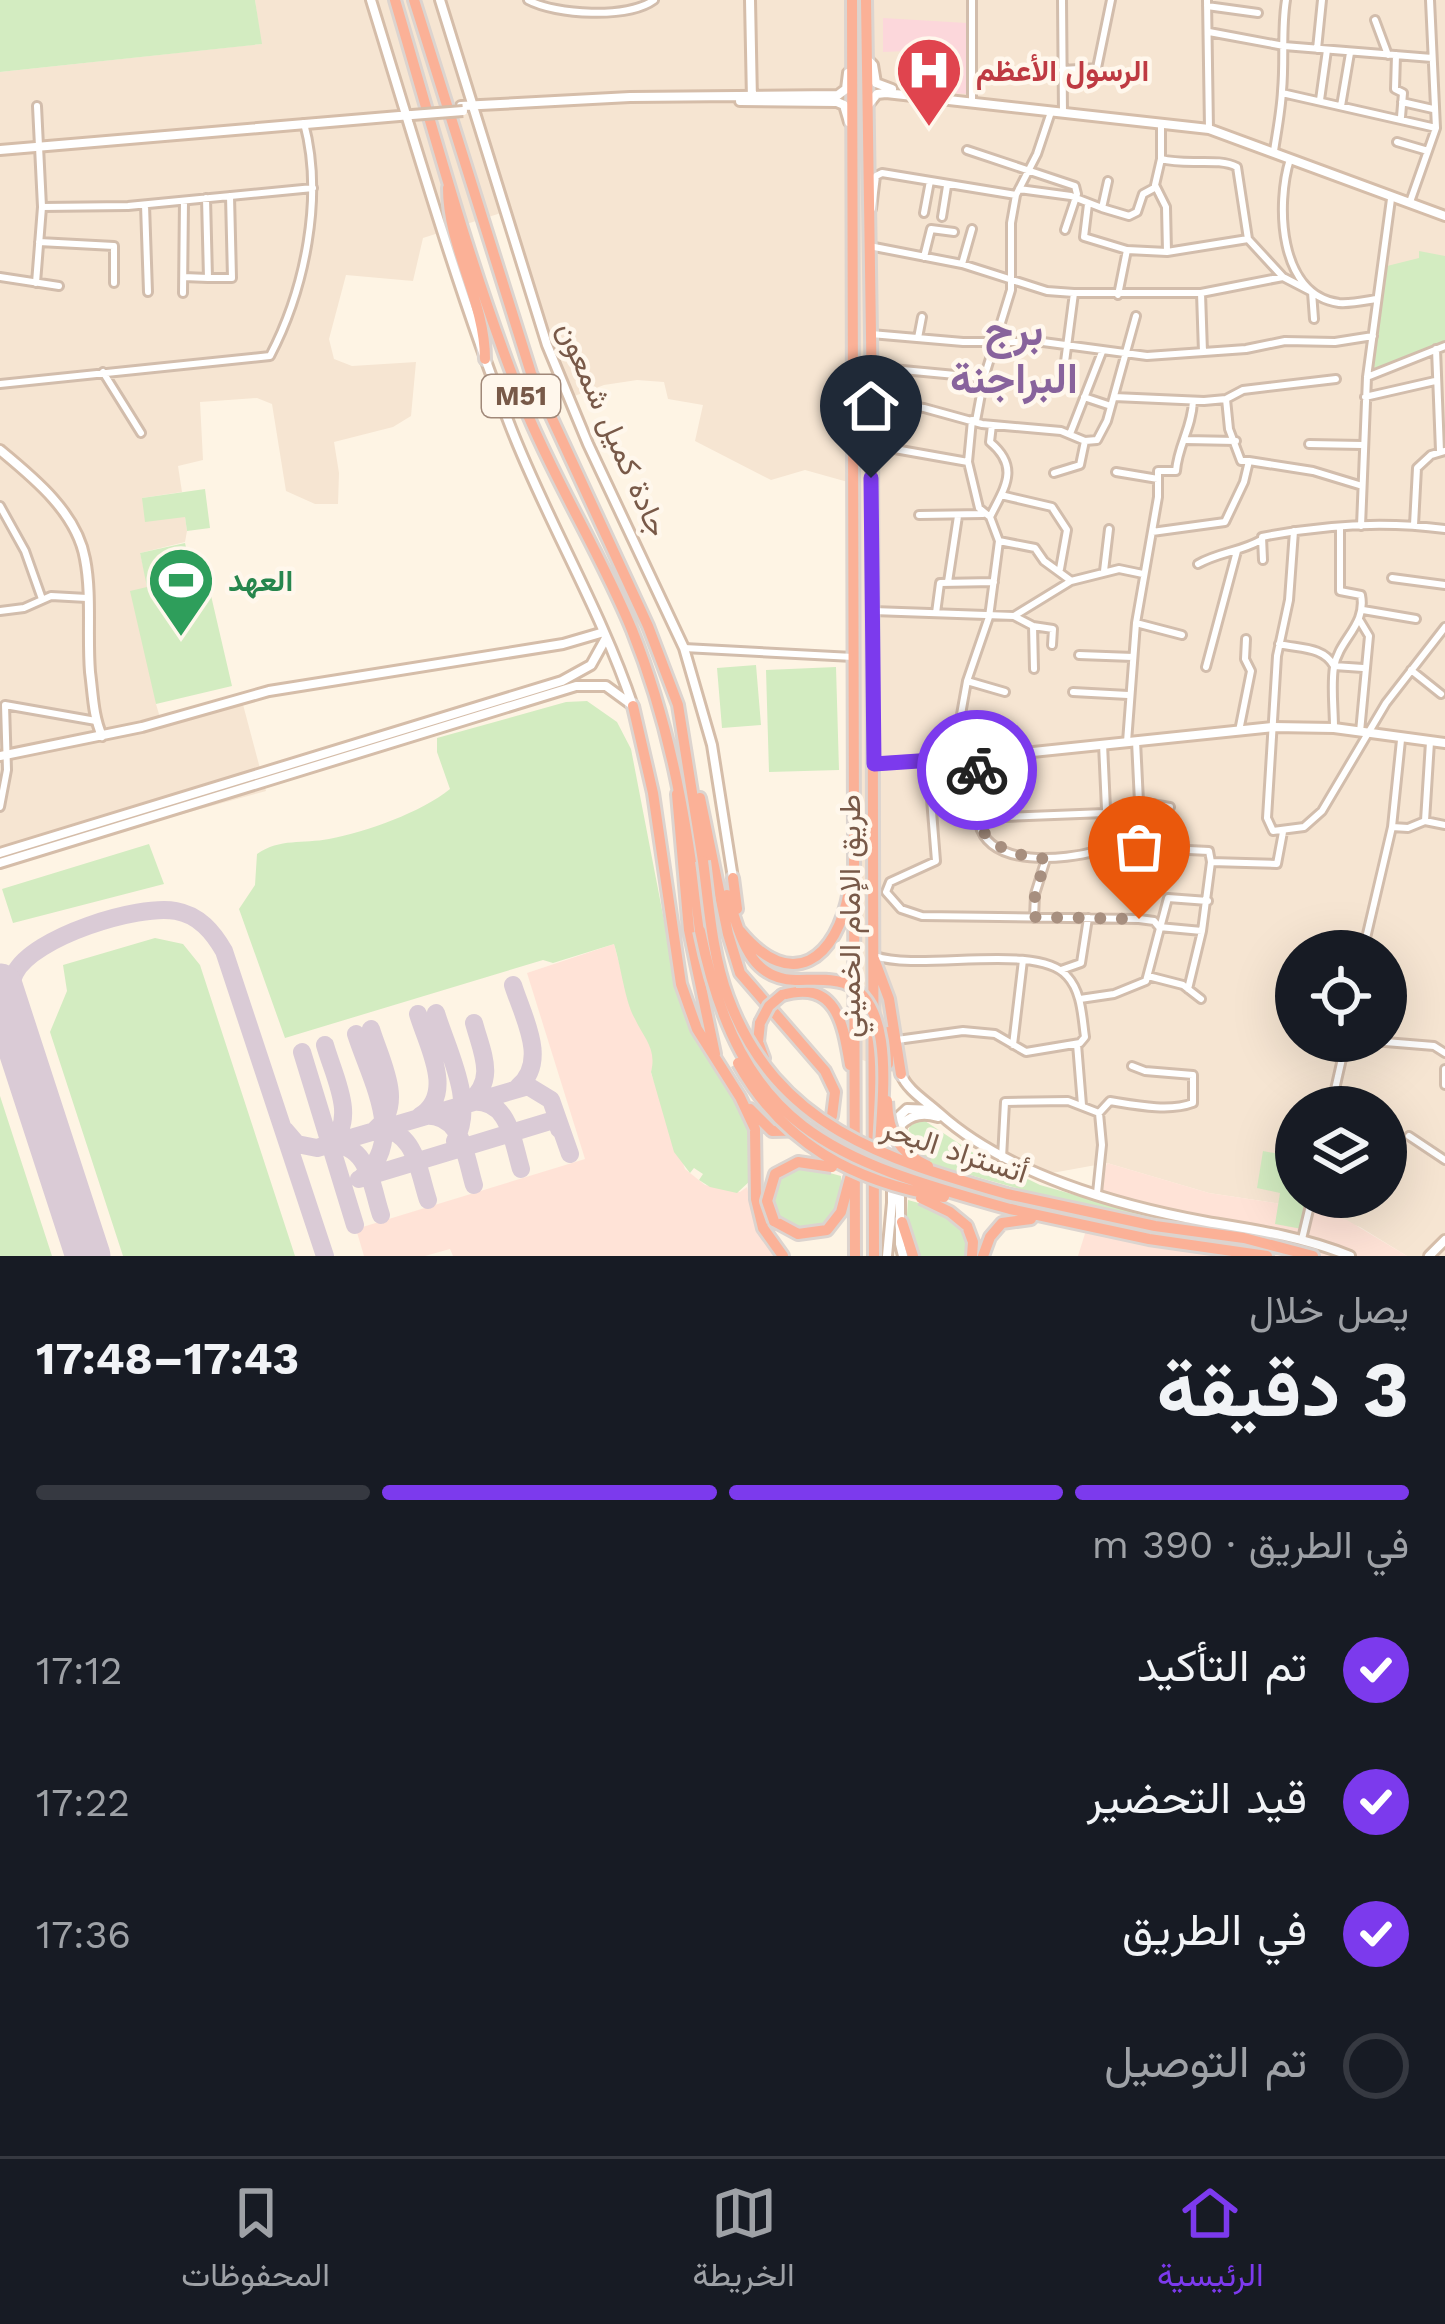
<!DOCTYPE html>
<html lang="ar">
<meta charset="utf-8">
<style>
body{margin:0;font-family:"Work Sans",Vazirmatn,sans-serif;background:#20242c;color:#f1f3f6;direction:rtl;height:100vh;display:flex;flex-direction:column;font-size:45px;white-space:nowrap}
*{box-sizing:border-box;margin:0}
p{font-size:39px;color:#9ea1a6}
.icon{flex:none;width:66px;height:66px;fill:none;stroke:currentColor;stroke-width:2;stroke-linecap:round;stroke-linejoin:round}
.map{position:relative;height:1256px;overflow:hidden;direction:ltr}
.panel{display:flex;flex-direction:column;background:#171b24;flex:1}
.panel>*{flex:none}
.controls{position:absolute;left:1275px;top:930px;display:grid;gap:24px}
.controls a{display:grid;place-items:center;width:132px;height:132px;border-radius:50%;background:#171b24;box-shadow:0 12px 48px #0002;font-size:60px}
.pin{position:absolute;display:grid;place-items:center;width:102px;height:102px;color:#fff;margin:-123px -51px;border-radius:50% 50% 50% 0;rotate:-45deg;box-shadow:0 0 12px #0007}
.pin .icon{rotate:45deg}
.courier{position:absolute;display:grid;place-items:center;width:120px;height:120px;margin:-60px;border:9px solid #7c3aed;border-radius:50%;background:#fff;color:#222;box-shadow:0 3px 15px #0007}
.overview em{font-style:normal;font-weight:700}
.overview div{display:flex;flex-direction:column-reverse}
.overview{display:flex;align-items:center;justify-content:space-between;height:204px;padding:0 36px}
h1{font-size:78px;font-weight:700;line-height:90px}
.bar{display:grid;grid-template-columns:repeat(4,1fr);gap:18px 12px;align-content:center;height:144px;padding:0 36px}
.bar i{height:15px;border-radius:9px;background:#363941}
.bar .active{background:#7c3aed}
.bar p{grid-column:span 4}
ol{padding:0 36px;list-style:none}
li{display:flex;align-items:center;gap:36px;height:132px}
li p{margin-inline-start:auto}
li .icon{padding:12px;border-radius:50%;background:#7c3aed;color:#fff;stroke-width:4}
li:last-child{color:#9ea1a6}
li i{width:66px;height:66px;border:6px solid #363941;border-radius:50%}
.menu{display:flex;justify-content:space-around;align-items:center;height:168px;border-top:3px solid #363941;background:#171b24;font-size:33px;color:#9ea1a6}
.menu a{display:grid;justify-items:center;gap:6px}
.menu .active{color:#7c3aed}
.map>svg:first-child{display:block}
.residential{fill:#f6e5d2;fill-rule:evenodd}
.commercial{fill:#ffe3d7}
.medical{fill:#fcd7db}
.green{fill:#d3ecc1}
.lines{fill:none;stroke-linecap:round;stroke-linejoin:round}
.taxiway{stroke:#dacbd6;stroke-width:18}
.runway{stroke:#dacbd6;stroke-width:45}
.street-casing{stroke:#d2bdac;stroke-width:12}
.secondary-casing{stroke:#d5bda9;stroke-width:14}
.highway-casing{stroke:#dcd4cf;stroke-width:16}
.street{stroke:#fff;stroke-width:6}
.secondary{stroke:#fff;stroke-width:8}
.highway{stroke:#fbb197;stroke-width:10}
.secondary-bridge-casing{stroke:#d5bda9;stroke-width:14;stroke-linecap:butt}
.highway-bridge-casing{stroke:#dcd4cf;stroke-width:16;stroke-linecap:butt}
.secondary-bridge{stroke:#fff;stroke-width:8}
.highway-bridge{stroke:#fbb197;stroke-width:10}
.done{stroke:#a78f7f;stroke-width:12;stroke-dasharray:0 21.6}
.route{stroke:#7c3aed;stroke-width:15}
.labels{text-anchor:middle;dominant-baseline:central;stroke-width:9;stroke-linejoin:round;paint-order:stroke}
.shield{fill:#fff7ec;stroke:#a08879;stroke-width:3}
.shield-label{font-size:27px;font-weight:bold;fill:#785948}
.health-label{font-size:30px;font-weight:bold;fill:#be3a42;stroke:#fff7ec;text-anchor:start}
.street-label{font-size:30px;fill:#785948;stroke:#fff7ec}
.leisure-label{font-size:30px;font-weight:bold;fill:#27864d;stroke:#fff7ec;text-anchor:start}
.district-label{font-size:42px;font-weight:bold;fill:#88639c;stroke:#fff7ec}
</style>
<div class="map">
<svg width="1445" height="1256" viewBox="0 0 1445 1256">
<rect width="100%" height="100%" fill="#fef4e4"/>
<!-- residential -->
<path class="residential" d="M 255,0 L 1445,0 L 1445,1256 L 1407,1256 L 1360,1227 L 1309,1208 L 1209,1193 L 1107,1163 L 1041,1175 L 1002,1158 L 934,1116 L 902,1076 L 848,1054 L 855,484 L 805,470 L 771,480 L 695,441 L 703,405 L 668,399 L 664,382 L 637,380 L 604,385 L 569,398 L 504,212 L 423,238 L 413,281 L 346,275 L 329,339 L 334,359 L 352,366 L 416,362 L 411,416 L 393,427 L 334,442 L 339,473 L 338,504 L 315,504 L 286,491 L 272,404 L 257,398 L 200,402 L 203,460 L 178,466 L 182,492 L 142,498 L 185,517 L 187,531 L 185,542 L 140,553 L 148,587 L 156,704 L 161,721 L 241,697 L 266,791 L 0,864 L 0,72 L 261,44 ZM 1296,951 L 1386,951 L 1386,1041 L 1296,1041 ZM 1296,1107 L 1386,1107 L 1386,1197 L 1296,1197 Z"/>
<!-- commercial -->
<path class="commercial" d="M 614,944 L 627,993 L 646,1032 L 654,1060 L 651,1073 L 685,1169 L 705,1185 L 740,1192 L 747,1187 L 751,1204 L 788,1256 L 453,1256 L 450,1249 L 425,1256 L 364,1256 L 356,1229 L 585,1159 L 527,973 Z
M 1107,1163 L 1209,1193 L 1309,1208 L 1347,1220 L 1407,1256 L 1078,1256 Z"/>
<!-- medical -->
<path class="medical" d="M 883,18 L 967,23 L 967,94 L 934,92 L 932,50 L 883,52 Z"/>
<!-- green -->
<path class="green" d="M 0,0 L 255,0 L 262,44 L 0,72 Z
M 1419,251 L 1445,256 L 1445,345 L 1372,372 L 1387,266 L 1419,258 Z
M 205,489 L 210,528 L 187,531 L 185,517 L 145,522 L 142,498 Z
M 185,543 L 193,577 L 206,574 L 232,686 L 156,704 L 130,591 L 147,587 L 140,553 Z
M 756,665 L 761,725 L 722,728 L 717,668 Z
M 836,667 L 839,770 L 769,772 L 766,670 Z
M 587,701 L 617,722 L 631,749 L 680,1003 C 697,1049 737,1084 750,1131 C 753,1146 751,1164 751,1180 L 737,1193 L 710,1187 L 699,1180 L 703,1174 L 694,1168 L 690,1173 L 674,1152 L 651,1072 C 657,1049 644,1038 635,1019 C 625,1002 621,966 614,944 L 553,963 L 543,960 L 285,1038 L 239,909 L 255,885 L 257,854 C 280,838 303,844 329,839 C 366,832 422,812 450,789 L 437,752 L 437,738 L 566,702 Z
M 149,844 L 164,884 L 13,923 L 2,889 Z
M 155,938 L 183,944 L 200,965 L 295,1256 L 123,1256 L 50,1032 L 67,991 L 63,965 Z
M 0,1096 L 52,1256 L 0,1256 Z
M 922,1119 L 972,1152 L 1040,1185 L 1181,1225 L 1102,1212 L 927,1163 C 912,1154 902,1145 910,1126 Z
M 1263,1151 L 1285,1155 L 1281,1177 L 1296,1180 L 1296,1197 L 1305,1197 L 1302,1229 L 1275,1224 L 1280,1193 L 1257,1188 Z
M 804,1166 L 841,1176 C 842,1210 836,1223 803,1232 L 783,1223 L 773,1202 C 776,1181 784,1172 804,1166 Z
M 908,1200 L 940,1209 L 966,1232 L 966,1256 L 919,1256 L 906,1230 Z"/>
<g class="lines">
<!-- taxiway -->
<path class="taxiway" d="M 513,985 C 523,1017 549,1061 518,1087
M 436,1013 C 448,1052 476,1102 455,1141
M 418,1014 C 427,1045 456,1094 420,1116 C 462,1110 465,1155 474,1185
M 474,1023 C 482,1053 497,1080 469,1102 C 509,1097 512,1139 521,1169
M 371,1029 C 381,1062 406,1104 375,1130 C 415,1126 418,1170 428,1200
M 356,1034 C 371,1081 407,1141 362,1177
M 325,1045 C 334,1077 358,1119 330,1144 C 369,1144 371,1185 381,1215
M 302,1052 L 355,1225
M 22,1054 C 15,1028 2,999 15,973 C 33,937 138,904 176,911 C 199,915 213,932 224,951 L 325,1256
M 285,1130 L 297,1144 L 317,1148 L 528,1086 L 551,1100 L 570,1154
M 359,1179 L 557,1119 L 559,1129"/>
<!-- runway -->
<path class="runway" d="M 0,986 L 88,1256"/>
<defs>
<path id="street" d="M 528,0 C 556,15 628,19 654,0
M 1062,0 L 1063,113
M 1207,0 L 1209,129
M 1207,6 L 1258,13
M 1375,20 L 1388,55
M 1209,32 L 1284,46 L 1432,58
M 1317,49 L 1322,0
M 1396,55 L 1395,89 L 1403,93 L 1401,117
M 1062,70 L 1097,68 L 1111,0
M 1282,93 L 1436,128
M 1320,100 L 1327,50
M 1402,102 L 1433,109
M 972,103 L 972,0
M 1341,106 L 1350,53
M 1161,124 L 1161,159 L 1155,185 L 1166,207 L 1167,252
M 1397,142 L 1428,151
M 967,150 L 1075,186 L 1077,194 L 1065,230
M 1274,151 C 1277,131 1281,111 1282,91 C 1285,59 1281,31 1286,0
M 1161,159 C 1187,166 1218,157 1237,167 L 1248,239 L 1283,277 L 1312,292 L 1314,319
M 1290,159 C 1276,203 1278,295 1339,303 C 1351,304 1364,301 1376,299
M 1019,189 L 1071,196 L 1102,208 L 1108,181
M 206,198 L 208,278 L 232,278 L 230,196
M 1410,202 L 1436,128 L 1430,0
M 1088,204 L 1084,237 L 1127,250
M 145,205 L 148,292
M 42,207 L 128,206 L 313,188
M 1102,208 L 1129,216 L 1137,212 L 1143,194 L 1156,187
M 872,209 L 876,176 L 882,173 L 1016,195
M 924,213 L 930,181
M 942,217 L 947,186
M 39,242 L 114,246 L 114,283
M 869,246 L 962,264 L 1047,291 L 1074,293 L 1065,362 L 1056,391 L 966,376 L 871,367
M 924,257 L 931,229 L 954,232
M 962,264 L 972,229
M 0,277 L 59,286
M 184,277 L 208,278
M 36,283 L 42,207 L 37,106
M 183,293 L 184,201
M 1074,293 L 1201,293 L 1283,277
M 1201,293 L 1203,352
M 1118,295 L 1127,250 L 1167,252 L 1248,239
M 871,334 L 963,342 L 1043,342 L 1147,356 L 1246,349 L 1285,341 L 1335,342 L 1373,336
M 918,338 L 922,317
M 1436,349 L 1440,451
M 103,372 L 141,433
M 1367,377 L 1445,346
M 0,384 L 270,356 C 305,289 324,197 304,123
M 1084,397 L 1111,406
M 1114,397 L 1204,401 L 1226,399 L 1243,390 L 1336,379
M 1365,397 L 1435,381
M 1226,399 L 1229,429 L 1241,461 L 1249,461
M 872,402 L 924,408 L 982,424 L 1061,431 L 1085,441 L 1097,440 L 1107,421 L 1136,316
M 976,421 L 984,378 L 1011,290 L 1011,223 L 1016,195 L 1037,154 L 1051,112
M 1070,434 L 1102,352
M 1186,440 L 1236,441
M 1309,444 L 1362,445
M 872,445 L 968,462 L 979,508 L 990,517 L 999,541 L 989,617 L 967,681 L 953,759
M 968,462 L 972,420
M 1116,472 L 1158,479 L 1158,471 L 1176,471 C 1178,445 1192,428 1193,401
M 1054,473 L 1080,465 L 1085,441
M 1005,496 L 1052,507 L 1067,530 L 1060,569
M 0,506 L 25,551 L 42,599
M 919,515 L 983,514
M 990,517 C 1004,488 1021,468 990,442 L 992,425
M 1414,525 L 1417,468 L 1431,455 L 1445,451
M 1361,526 L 1367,377 L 1391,199
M 1294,531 L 1289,600 L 1277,656 L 1267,818 L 1273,831 L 1304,827 L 1322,811 L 1386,703 L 1445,627
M 1152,532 L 1225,522 L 1244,482 L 1249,461 L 1313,471 L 1359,485
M 999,541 L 1035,548 L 1044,561 L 1070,580
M 1263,560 L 1262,537 C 1321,525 1386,521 1445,529
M 1198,564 C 1219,552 1240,552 1261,540
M 1104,571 L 1109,529
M 1392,578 L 1445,585
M 948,582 L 958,516
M 1363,610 L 1416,619
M 0,611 L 24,608 L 51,596 L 87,598
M 873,611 L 1014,616 L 1071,581 L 1119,569 L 1143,574
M 936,613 L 940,583 L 994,582
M 1014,616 L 1033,626 L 1034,669
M 1360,621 L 1369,636 L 1360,732
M 1136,623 L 1182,635
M 1033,626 L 1053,629 L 1052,645
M 1279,644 C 1299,649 1323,646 1334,666 L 1363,668
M 684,648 L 853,657
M 1079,655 L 1133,657
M 1206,667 L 1237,551
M 1411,670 L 1441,694
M 967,681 L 1005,692
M 1073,692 L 1128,695
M 1334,728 C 1334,708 1331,686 1334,667 C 1339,639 1367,625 1361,595 L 1340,591 L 1340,529
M 1239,731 L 1251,671 L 1245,659 L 1246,639
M 1136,741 L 1139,802 L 1170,807
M 1127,742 L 1136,623 L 1158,497 L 1158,479
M 1014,754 L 1016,781
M 978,758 C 977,779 974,803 979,824 C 990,868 1065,860 1097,851 L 1107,831 L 1103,744
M 928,761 L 936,861 L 890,882 L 886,892 L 901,909 L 922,916 L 1139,919 L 1154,921 L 1159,927 L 1202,931 L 1211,862 L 1277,864 L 1283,832
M 0,807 L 7,770 L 5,705 L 96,721
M 978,818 L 1105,813
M 1425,821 L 1445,825
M 1392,827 L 1408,828 L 1425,821 L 1430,742
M 1097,851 L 1108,856 L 1148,856 L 1148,848 L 1209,851 L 1211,862
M 1034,918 L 1035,894 L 1046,859
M 1363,951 L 1392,827 L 1401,740
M 875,956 C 920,972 1037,942 1067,976 C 1082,992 1082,1017 1085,1037 L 1080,1043 L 1026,1052 L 995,1034 L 963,1031 L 897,1040
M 1061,970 L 1081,963 L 1088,918
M 1148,976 L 1183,985 L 1201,999
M 1188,989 L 1202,931
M 1080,999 L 1114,994 L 1146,981 L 1168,898 L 1208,901
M 1373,1041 L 1434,1046 L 1445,1053
M 1077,1044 L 1082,1105
M 1013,1045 L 1023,960
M 1445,1069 L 1445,1085
M 1331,1107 L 1346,1041
M 1099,1113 L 1110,1101 C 1135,1105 1169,1112 1193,1103 L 1193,1075 L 1145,1071 L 1132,1066
M 1409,1136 L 1445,1160
M 1002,1158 L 1005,1102 L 1068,1101 L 1099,1113 L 1102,1145 L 1097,1193
M 1302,1239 L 1312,1197"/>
<path id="secondary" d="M 371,0 C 415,143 457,289 511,428 C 548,523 601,610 633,706
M 440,0 L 547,345 L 588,444 L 684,648 L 712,745 L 733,878
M 750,0 L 752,100
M 867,59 L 873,65 L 876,83 L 892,89
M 740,101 L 837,102 L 844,105 L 849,122
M 869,104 L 877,94 L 886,93 L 1209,129 L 1445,216
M 461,106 L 630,97 L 838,95 L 846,89 L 848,73
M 0,150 L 411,115
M 0,450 C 34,478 77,513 85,559 C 92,595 87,635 90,672 C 93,694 93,716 102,736
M 0,756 L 142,727 L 269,691 L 563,644 L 604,632
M 874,764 L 1014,754 L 1273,727 L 1334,728 L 1445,743
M 0,853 L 562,681 L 591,665 L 606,638
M 0,863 L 576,686 L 606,686 L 632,705
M 901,1074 C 907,1090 926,1101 939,1113 C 1006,1174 1119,1206 1207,1222 C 1256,1230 1304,1237 1350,1256
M 900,1141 L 901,1125 C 912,1114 924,1113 938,1117
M 900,1156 L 900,1244 L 903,1256
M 887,1256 L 892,1203 L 892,1123 L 907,1109 L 935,1110
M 1429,1256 L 1445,1240"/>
<path id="highway" d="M 395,0 C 435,136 472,276 525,408 C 556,484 601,554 632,630 C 671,727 688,828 700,931
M 414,0 L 531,373 L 648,626 L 678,705 L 703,861
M 852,0 L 855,1256
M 866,0 L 872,402 L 874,1256
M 448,188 C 448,247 485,301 485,359
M 633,706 L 653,793 L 681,984 L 697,1029 L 740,1097 L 755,1129 L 756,1199 L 763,1228 L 783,1256
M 677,794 L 689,930 L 715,1054
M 700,798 L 728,934 L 740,973 L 825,1071 L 835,1092 L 832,1116 L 817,1130 L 772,1131 L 750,1109
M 733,878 L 737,909
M 727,895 C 741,934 747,979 796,980
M 740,931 C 792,994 837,959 849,891
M 874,959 L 889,999 L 901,1074
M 782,995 C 836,979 843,1023 850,1065
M 760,1023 L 758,1042 L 764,1058
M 888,1064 L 888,1032
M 1007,1194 L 1155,1226 L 1244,1238 L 1313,1256
M 1010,1209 L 1149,1239 L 1267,1256
M 774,1221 L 798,1234 L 827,1230 L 841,1212 L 850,1178
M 902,1222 L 913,1256
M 967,1226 L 973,1242 L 972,1256
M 983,1256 L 990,1237 L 1002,1223 L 1031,1219"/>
</defs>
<!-- street casing -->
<use href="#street" class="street-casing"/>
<!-- secondary casing -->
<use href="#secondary" class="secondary-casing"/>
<!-- highway casing -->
<use href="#highway" class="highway-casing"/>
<!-- street -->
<use href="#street" class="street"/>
<!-- secondary -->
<use href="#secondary" class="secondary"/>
<!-- highway -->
<use href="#highway" class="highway"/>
<defs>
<path id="secondary-bridge" d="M 412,115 L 463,111"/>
<path id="highway-bridge" d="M 703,861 C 709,906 712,954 728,997 C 776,1127 885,1159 1007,1194
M 700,931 C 741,1130 830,1159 1010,1209
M 796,980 C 812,980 829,978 844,983 C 898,1003 881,1103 880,1150
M 760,1023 L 769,1006 L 782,995
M 738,1063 C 783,1144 854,1182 944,1197
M 887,1101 C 888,1133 899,1153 928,1166
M 921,1198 L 950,1212 L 967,1226
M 774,1221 L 767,1201 L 775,1174 L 798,1162 L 832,1167"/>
</defs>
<!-- secondary-bridge casing -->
<use href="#secondary-bridge" class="secondary-bridge-casing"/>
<!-- highway-bridge casing -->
<use href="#highway-bridge" class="highway-bridge-casing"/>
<!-- secondary-bridge -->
<use href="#secondary-bridge" class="secondary-bridge"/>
<!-- highway-bridge -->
<use href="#highway-bridge" class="highway-bridge"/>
</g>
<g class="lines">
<!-- done -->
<path class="done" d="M 977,770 L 980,827 C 997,852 1018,855 1046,859 L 1035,894 L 1034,917 L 1139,919"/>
<!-- route -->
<path class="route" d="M 871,478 L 874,764 L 978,757 L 977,770"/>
</g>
<!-- icons -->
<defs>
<symbol id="hospital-pin" viewBox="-11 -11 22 30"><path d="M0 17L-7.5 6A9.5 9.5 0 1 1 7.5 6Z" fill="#e0444e" stroke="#fff7ec"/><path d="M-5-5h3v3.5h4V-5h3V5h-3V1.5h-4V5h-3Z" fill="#fff"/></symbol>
<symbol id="stadium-pin" viewBox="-11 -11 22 30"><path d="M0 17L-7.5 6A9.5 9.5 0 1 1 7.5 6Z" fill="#2e9e5b" stroke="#fff7ec"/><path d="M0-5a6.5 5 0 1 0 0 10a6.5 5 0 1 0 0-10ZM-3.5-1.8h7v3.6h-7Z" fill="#fff"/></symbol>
</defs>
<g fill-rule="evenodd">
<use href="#hospital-pin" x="891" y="32" width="76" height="104"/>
<use href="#stadium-pin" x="143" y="542" width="76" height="104"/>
</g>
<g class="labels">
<!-- shield labels -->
<rect class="shield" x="482" y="375" width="78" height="42" rx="9"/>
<g class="shield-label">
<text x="521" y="396">M51</text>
</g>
<!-- health labels -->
<g class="health-label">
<text x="976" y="70">الرسول الأعظم</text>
</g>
<!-- street labels -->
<g class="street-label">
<text transform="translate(613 429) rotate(66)">جادة كميل شمعون</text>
<text transform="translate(849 916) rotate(-90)">طريق الإمام الخميني</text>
<text transform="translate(955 1150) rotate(18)">أتستراد البحر</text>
</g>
<!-- leisure labels -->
<g class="leisure-label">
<text x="228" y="580">العهد</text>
</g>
<!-- district labels -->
<g class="district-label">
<text x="1014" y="330">برج<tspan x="1014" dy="48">البراجنة</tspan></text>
</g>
</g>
</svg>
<div class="controls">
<a><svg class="icon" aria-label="locate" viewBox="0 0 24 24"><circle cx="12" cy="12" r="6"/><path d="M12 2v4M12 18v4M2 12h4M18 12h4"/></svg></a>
<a><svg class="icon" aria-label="layers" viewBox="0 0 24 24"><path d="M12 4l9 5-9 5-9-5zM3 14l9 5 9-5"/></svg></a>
</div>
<div class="pin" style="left:1139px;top:919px;background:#ea580c"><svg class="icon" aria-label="bag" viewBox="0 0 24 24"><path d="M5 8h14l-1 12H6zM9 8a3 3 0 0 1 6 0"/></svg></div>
<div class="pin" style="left:871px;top:478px;background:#1f2937"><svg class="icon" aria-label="home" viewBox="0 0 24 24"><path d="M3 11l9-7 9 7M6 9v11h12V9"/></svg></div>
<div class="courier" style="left:977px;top:770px"><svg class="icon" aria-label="bike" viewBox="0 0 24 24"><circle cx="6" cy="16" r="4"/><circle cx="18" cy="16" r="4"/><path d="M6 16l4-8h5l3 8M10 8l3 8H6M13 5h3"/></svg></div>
</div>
<section class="panel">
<div class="overview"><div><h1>3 دقيقة</h1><p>يصل خلال</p></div><em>17:43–17:48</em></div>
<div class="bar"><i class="active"></i><i class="active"></i><i class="active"></i><i></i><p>في الطريق · 390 m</p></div>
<ol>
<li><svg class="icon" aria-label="check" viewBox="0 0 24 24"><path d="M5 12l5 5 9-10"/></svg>تم التأكيد<p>17:12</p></li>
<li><svg class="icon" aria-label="check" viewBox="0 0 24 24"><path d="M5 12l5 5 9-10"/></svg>قيد التحضير<p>17:22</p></li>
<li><svg class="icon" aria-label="check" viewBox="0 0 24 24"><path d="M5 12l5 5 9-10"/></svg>في الطريق<p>17:36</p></li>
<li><i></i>تم التوصيل</li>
</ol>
</section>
<nav class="menu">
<a class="active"><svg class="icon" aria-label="home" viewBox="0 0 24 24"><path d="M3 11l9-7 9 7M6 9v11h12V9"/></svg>الرئيسية</a>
<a><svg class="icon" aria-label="map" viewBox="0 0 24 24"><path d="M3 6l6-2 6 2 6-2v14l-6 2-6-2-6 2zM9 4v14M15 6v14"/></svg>الخريطة</a>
<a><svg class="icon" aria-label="saved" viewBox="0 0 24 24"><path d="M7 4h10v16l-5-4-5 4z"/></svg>المحفوظات</a>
</nav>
